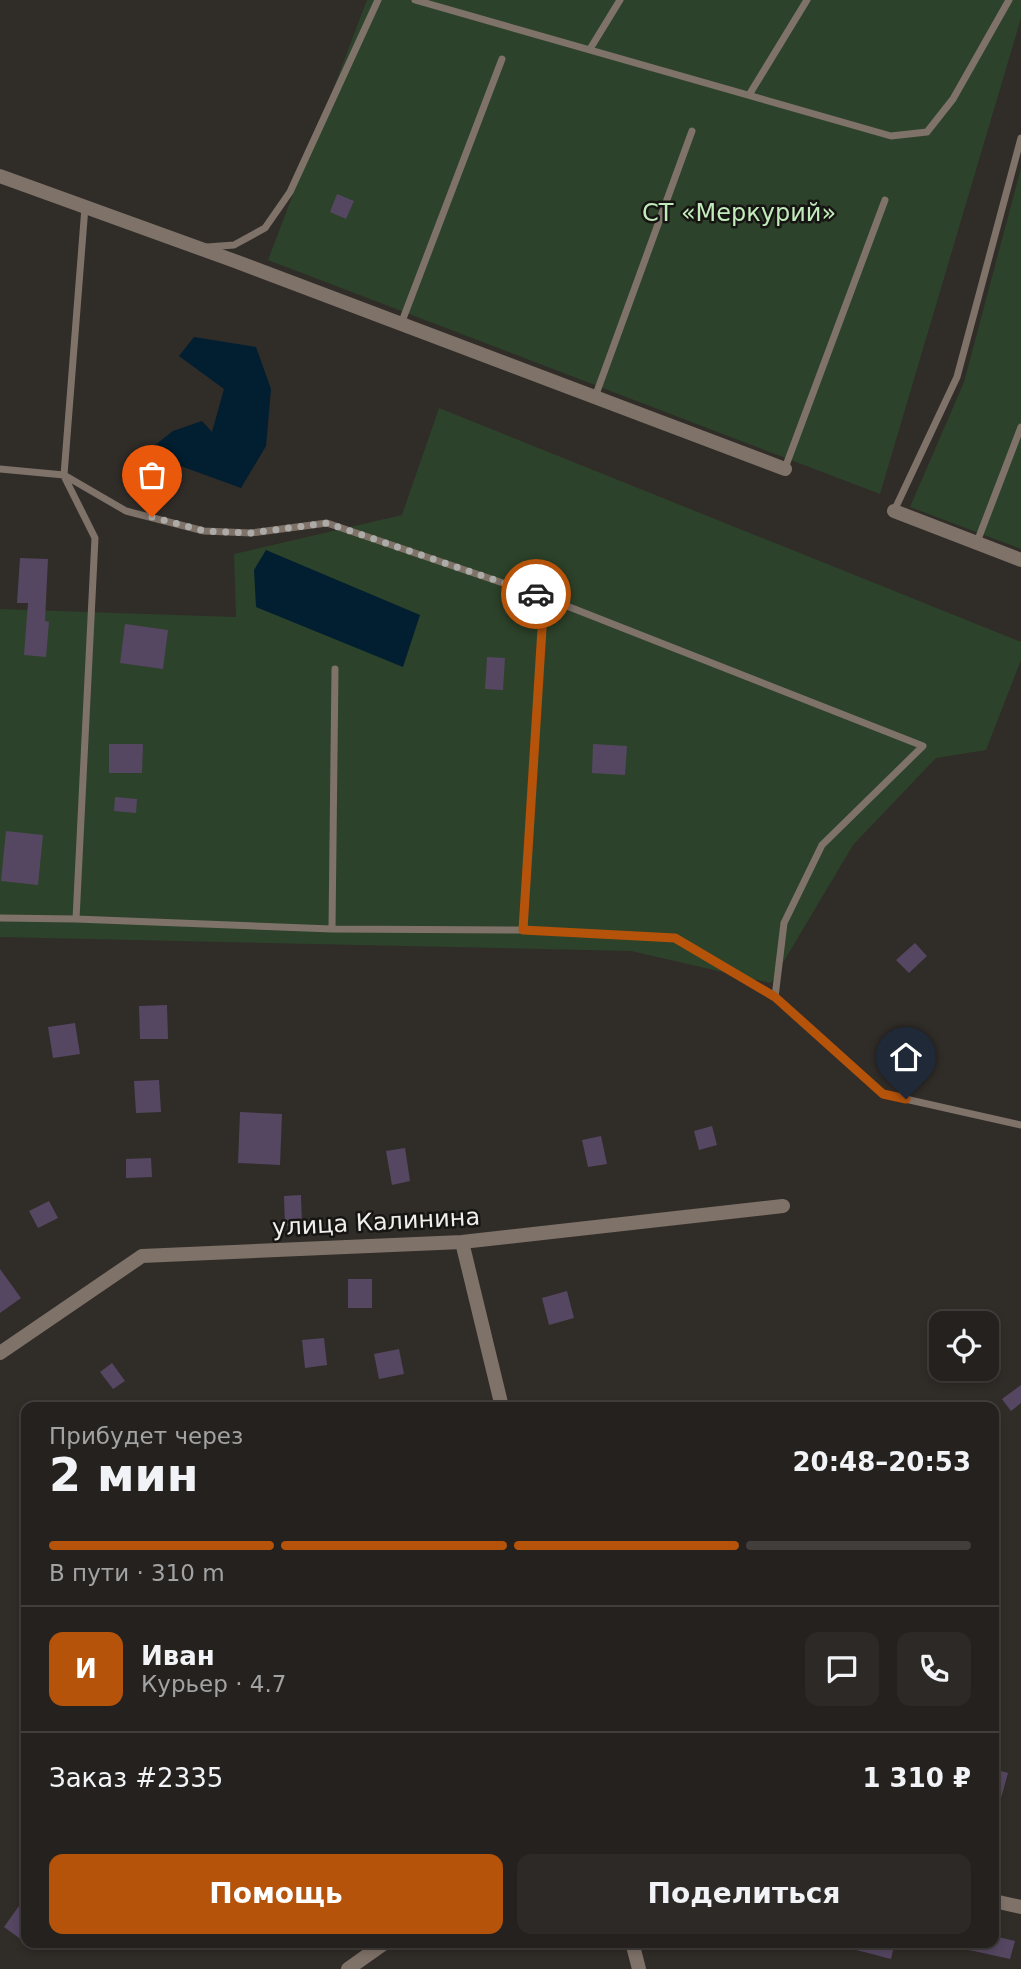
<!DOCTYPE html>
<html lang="ru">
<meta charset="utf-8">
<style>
body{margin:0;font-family:"DejaVu Sans",sans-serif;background:#2c2927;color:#f1f3f6;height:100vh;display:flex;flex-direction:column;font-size:26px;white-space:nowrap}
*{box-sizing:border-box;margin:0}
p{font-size:23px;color:#a3a3a4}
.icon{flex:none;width:38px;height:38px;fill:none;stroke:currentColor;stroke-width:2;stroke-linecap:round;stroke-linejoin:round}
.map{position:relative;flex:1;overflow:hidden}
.sheet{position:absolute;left:21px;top:1402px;width:978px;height:546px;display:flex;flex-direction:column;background:#24211e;border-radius:14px;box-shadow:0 4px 10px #0003,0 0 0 2px #413e3c}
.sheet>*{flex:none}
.controls{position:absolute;left:929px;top:1311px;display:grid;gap:14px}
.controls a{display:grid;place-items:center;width:70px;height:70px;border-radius:14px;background:#24211e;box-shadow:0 4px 10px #0003,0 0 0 2px #413e3c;font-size:35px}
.pin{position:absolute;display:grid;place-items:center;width:60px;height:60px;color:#fff;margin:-72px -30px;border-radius:50% 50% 50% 0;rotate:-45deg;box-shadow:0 0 7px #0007}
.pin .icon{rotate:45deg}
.courier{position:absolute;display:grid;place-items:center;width:70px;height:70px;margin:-35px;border:5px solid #b45309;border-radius:50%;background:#fff;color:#222;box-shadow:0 2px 9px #0007}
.headline em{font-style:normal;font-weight:800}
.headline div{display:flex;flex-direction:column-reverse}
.headline{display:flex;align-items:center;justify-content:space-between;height:119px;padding:0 28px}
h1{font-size:46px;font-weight:800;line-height:52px}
.bar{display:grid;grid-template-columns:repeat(4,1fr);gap:10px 7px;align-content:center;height:84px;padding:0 28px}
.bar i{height:9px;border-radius:5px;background:#413e3c}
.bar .current{background:#b45309}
.bar p{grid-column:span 4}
.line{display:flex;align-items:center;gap:18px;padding:0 28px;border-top:2px solid #413e3c}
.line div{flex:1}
.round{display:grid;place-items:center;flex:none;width:74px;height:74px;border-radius:14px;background:#2c2927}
.action{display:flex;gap:14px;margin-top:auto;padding:14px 28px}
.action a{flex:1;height:80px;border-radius:14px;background:#b45309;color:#fff;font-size:28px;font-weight:800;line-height:80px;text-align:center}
.action a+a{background:#2c2927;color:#f1f3f6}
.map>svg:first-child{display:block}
.green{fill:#2d422a}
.water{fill:#011f30}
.building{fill:#554762}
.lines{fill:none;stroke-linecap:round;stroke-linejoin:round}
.lane{stroke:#7f7269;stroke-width:7}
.street{stroke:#7f7269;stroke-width:14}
.done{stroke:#adaba7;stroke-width:7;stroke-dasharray:0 12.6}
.route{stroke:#b45309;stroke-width:9}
.labels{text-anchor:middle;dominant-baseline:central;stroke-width:5;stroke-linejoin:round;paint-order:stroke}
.park-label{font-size:24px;fill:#c1ebba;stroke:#161513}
.street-label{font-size:24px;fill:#f1efec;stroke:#161513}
</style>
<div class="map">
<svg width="1021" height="1969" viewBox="0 0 1021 1969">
<rect width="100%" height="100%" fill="#302c28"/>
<!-- green -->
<path class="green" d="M 367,0 L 1021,0 L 1021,18 L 880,494 L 268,260 Z
M 1021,168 L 1021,549 L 910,507 L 964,382 Z
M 439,408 L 1021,642 L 1021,660 L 986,750 L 936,758 L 853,845 L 771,983 L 631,951 L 0,937 L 0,609 L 236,617 L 234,554 L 402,515 Z"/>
<!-- water -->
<path class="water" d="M 194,337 L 256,347 L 271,389 L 266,446 L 241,488 L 145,453 L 173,431 L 202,421 L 212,432 L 224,389 L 179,356 Z
M 266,550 L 420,615 L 403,667 L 256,607 L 254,570 Z"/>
<!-- building -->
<path class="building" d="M 337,194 L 354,201 L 346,219 L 330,212 Z
M 20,558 L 48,559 L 45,621 L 49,622 L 46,657 L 24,655 L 28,603 L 17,603 Z
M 125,624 L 168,630 L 163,669 L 120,663 Z
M 487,657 L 505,658 L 503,690 L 485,689 Z
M 109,744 L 143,744 L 142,773 L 109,773 Z
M 593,744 L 627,746 L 625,775 L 592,773 Z
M 115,797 L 137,799 L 136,813 L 114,811 Z
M 6,831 L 43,835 L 38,885 L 1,881 Z
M 915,943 L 927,956 L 909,973 L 896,960 Z
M 167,1005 L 168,1039 L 140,1039 L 139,1006 Z
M 75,1023 L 80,1054 L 53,1058 L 48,1027 Z
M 159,1080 L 161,1112 L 136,1113 L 134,1081 Z
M 240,1112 L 282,1114 L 280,1165 L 238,1163 Z
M 712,1126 L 717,1145 L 699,1150 L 694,1131 Z
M 601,1136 L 607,1164 L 588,1167 L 582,1140 Z
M 405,1148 L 410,1181 L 392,1185 L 386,1151 Z
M 151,1158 L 152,1177 L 126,1178 L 126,1159 Z
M 301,1195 L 302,1225 L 285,1226 L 284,1196 Z
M 49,1201 L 58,1218 L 38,1228 L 29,1211 Z
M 0,1269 L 21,1298 L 0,1313 Z
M 348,1279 L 372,1279 L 372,1308 L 348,1308 Z
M 567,1291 L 574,1318 L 549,1325 L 542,1298 Z
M 324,1338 L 327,1365 L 305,1368 L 302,1340 Z
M 399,1349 L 404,1374 L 379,1379 L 374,1354 Z
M 112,1363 L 125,1381 L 113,1389 L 100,1372 Z
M 1021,1385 L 1021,1403 L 1011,1411 L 1002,1399 Z
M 994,1769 L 1008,1773 L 998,1809 L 994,1808 Z
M 26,1896 L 26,1943 L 4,1927 Z
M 994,1936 L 1015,1941 L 1010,1959 L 960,1948 L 961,1942 L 994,1942 Z
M 845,1942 L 895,1942 L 891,1959 L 845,1947 Z"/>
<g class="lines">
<!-- lane -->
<path class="lane" d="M 415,0 L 891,136 L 927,132 L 953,99 L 1009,0
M 590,49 L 620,0
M 749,95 L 807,0
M 207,247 L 234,245 L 265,228 L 290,192 L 378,0
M 401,324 L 502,59
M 595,397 L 692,131
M 785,468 L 885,200
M 0,469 L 64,475 L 85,207
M 64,475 L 126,511 L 204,531 L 251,533 L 327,523 L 544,597 L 923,746 L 822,845 L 784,923 L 775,997 L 883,1094 L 1021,1125
M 64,476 L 95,538 L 76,919
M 894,511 L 957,377 L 1021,138
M 977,542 L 1021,427
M 0,918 L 76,919 L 332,929 L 523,930 L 675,938 L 775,997
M 332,929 L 335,669
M 523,930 L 544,597"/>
<!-- street -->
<path class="street" d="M 0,176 L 232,260 L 785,469
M 894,511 L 1021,560
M 462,1242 L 502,1407
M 0,1353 L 142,1256 L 462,1242 L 783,1206
M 994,1901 L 1021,1907
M 632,1942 L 639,1969
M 348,1969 L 386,1942"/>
</g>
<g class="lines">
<!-- done -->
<path class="done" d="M 152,517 L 204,531 L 251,533 L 327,523 L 536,594"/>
<!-- route -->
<path class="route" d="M 536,594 L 544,597 L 523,930 L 675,938 L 775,997 L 883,1094 L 906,1099"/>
</g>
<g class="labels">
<!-- park labels -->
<g class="park-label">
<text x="739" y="213">СТ «Меркурий»</text>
</g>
<!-- street labels -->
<g class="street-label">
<text transform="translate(376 1222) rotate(-3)">улица Калинина</text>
</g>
</g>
</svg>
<div class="controls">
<a><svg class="icon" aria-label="locate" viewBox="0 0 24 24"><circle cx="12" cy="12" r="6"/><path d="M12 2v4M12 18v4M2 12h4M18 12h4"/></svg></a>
</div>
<div class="pin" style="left:152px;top:517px;background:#ea580c"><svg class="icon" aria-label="bag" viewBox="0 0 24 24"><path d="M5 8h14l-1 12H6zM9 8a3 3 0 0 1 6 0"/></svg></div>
<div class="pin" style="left:906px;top:1099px;background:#1f2937"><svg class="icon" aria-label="home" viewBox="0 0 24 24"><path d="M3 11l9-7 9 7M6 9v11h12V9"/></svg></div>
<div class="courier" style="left:536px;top:594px"><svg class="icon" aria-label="car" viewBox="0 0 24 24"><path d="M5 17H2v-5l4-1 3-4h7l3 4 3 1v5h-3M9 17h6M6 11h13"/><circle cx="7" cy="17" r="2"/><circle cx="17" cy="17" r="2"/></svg></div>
<section class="sheet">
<div class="headline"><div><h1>2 мин</h1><p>Прибудет через</p></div><em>20:48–20:53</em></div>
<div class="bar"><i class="current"></i><i class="current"></i><i class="current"></i><i></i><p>В пути · 310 m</p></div>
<div class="line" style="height:126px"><b class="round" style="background:#b45309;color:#fff">И</b><div><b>Иван</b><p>Курьер · 4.7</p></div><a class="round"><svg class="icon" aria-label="chat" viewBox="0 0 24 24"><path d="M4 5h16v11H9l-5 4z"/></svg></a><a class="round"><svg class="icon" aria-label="phone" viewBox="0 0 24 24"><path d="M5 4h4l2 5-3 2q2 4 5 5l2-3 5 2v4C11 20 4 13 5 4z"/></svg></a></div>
<div class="line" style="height:91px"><div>Заказ #2335</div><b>1 310 ₽</b></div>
<div class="action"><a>Помощь</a><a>Поделиться</a></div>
</section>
</div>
